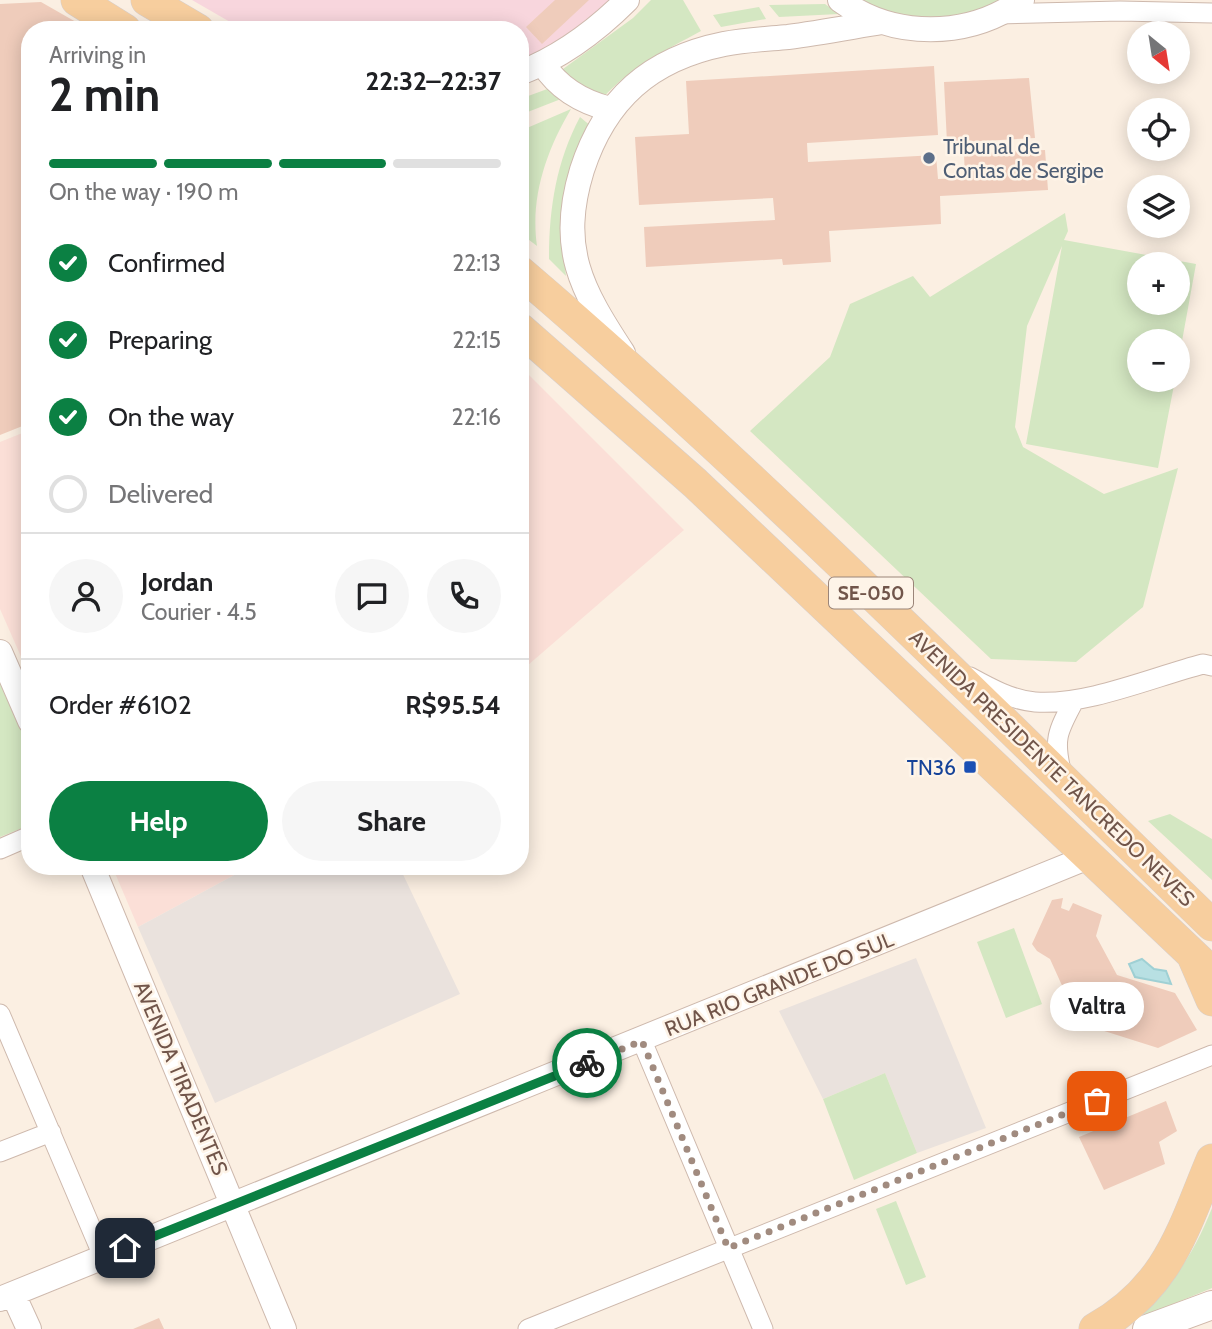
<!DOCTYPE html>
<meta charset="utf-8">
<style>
body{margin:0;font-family:Cabin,sans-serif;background:#f6f6f6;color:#202124;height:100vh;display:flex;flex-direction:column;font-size:26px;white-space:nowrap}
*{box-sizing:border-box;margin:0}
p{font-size:23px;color:#757577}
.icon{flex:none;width:38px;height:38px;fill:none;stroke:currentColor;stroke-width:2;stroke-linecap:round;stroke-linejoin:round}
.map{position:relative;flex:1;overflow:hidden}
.details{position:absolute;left:21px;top:21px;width:508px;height:854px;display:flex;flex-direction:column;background:#fff;border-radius:28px;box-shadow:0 4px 18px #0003}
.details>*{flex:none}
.needle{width:46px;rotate:150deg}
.controls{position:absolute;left:1127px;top:21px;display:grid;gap:14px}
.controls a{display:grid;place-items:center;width:63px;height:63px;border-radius:50%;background:#fff;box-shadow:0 4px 18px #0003;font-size:35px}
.pin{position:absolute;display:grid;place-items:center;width:60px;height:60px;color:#fff;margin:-30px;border-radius:14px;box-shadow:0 4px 10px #0006}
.courier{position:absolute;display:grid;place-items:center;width:70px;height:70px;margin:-35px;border:5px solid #0b8043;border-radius:50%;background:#fff;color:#222;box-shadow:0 2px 9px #0007}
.bubble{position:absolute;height:49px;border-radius:24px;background:#fff;box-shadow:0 4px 18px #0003;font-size:23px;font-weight:800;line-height:49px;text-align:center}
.head em{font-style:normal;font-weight:800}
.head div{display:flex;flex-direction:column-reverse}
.head{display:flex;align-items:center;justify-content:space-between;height:119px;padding:0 28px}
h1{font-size:46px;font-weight:800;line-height:52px}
.bar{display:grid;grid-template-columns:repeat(4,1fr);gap:10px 7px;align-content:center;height:84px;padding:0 28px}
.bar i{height:9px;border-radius:5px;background:#e0e0e0}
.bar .current{background:#0b8043}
.bar p{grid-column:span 4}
.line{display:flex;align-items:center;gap:18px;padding:0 28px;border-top:2px solid #e0e0e0}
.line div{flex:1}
.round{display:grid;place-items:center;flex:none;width:74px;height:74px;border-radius:37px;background:#f6f6f6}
ol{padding:0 28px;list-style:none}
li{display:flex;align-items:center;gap:21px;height:77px}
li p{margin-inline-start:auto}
li .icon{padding:7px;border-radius:50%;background:#0b8043;color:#fff;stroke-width:4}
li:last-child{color:#757577}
li i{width:38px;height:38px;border:4px solid #e0e0e0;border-radius:50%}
.action{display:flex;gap:14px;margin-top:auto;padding:14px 28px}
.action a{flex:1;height:80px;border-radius:42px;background:#0b8043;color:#fff;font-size:28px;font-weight:800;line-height:80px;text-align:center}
.action a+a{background:#f6f6f6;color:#202124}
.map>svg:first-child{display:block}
.commercial{fill:#fbdfd7}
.industrial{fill:#eae2dd}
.medical{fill:#f8d6dd}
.green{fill:#d4e7c2;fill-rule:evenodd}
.water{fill:#b8e0e3;stroke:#9fd0d4;stroke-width:2}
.building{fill:#efccbb}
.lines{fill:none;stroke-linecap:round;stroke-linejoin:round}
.minor-casing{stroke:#ceb9ad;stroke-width:21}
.tertiary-casing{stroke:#ceb9ad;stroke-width:26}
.secondary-casing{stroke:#d0b8aa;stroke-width:30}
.primary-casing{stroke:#d7cfcc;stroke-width:33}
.minor{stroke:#fff;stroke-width:19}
.tertiary{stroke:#fff;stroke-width:24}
.secondary{stroke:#fff;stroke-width:28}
.primary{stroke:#f7ce9e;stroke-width:32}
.done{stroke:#a18b7f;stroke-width:7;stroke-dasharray:0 12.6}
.route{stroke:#0b8043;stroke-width:9}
.service-dot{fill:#5c6f8a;stroke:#fef4e8;stroke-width:2.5}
.transit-dot{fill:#1a4fb4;stroke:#fef4e8;stroke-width:2.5}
.labels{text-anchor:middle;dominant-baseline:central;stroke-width:5;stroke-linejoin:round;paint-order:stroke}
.shield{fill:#fef4e8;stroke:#9b8579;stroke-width:2}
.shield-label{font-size:19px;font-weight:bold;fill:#71554a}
.service-label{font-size:21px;fill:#4e5e75;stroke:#fef4e8;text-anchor:start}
.transit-label{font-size:21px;fill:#164399;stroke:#fef4e8;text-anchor:end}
.street-label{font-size:21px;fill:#71554a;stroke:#fef4e8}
</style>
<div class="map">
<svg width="1212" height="1329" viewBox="0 0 1212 1329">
<rect width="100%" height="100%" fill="#fbefe2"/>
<!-- commercial -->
<path class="commercial" d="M 520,366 L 684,530 L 520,672 Z
M 30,430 L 30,677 L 0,609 L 0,442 Z
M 112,866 L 251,866 L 138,927 Z"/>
<!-- industrial -->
<path class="industrial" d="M 251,866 L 399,866 L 460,994 L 215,1103 L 138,927 Z
M 916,958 L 986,1128 L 917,1153 L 885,1073 L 823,1099 L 779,1011 Z"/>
<!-- medical -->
<path class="medical" d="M 192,0 L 615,0 L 603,13 L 540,53 L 520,58 L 520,30 L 244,30 Z"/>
<!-- green -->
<path class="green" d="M 651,0 L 683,0 L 701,31 C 664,51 629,68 602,99 L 563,77 L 563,69 L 633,18 Z
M 840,0 L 1012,0 L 971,25 L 882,22 Z
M 825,4 L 839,14 L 779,17 L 769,5 Z
M 759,7 L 766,19 L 721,27 L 713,15 Z
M 550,88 L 561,99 L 520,115 L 520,99 Z
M 571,109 C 546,151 530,198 537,246 L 520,233 L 520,131 Z
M 580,117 L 592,127 L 561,233 L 566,276 L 549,259 C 549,209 556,162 580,117 Z
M 1065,213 L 1068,231 L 1064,240 L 1196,264 L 1178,363 L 1178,341 L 1139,341 L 1139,380 L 1175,380 L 1158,468 L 1026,444 L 1062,246 L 1027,326 L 1015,427 L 1023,447 L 1104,494 L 1178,468 L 1143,607 L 1076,662 L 991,659 L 750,431 L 830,357 L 850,304 L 913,276 L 930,297 ZM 1139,264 L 1178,264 L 1178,303 L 1139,303 Z
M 0,673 L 30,745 L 30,825 L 0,837 Z
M 1170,814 L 1212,839 L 1212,880 L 1148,821 Z
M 1014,928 L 1042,1004 L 1006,1018 L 977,942 Z
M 885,1073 L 917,1153 L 854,1180 L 823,1099 Z
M 896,1201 L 926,1277 L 906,1285 L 876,1209 Z
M 1212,1208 L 1212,1288 L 1139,1318 C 1174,1281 1193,1256 1212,1208 Z"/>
<!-- water -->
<path class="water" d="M 1142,959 L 1154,969 L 1166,971 L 1171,984 L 1135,977 L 1129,964 Z"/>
<!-- building -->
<path class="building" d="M 555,0 L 589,0 L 542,44 L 526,27 Z
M 41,2 L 90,30 L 30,30 L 30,423 L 0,435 L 0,4 Z
M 934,66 L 938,135 L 807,143 L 808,162 L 936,155 L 938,179 L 965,178 L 964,154 L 1045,150 L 1048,190 L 940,196 L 941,224 L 829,231 L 831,262 L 783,265 L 782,259 L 646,267 L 644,227 L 775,220 L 773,198 L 639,205 L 635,137 L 689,134 L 686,81 Z
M 1029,78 L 1035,138 L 947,143 L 944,82 Z
M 1063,898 L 1061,908 L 1069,911 L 1073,903 L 1102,915 L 1096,936 L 1117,975 L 1175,993 L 1197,1030 L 1158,1048 L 1079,1023 L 1050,959 L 1037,951 L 1032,944 L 1052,900 Z
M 1166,1101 L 1177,1131 L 1159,1142 L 1165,1164 L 1104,1190 L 1079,1137 Z
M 159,1318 L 164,1329 L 133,1329 Z"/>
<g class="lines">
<defs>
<path id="minor" d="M 998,14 L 1120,11 L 1212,13
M 970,677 C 990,688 1012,700 1035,702 C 1086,706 1153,677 1203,664 L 1212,666
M 1062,774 C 1053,740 1057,732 1074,701
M 0,849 L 30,836
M 0,1014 L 103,1256
M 642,1041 L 763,1329
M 0,1152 L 51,1132
M 528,1329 L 1212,1055"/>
<path id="tertiary" d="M 840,0 C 893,39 968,39 1022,0
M 543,64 C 559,89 582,102 610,109
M 520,73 C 561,57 596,31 627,0
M 623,353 C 581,289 558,248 582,170 C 605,99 650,59 724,44 C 745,40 766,39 788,37 C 819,33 851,27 882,22
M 0,652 L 30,721
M 92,866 L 284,1329
M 13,1294 L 29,1329
M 0,1299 L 1091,856"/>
<path id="secondary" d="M 1147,1329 L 1212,1305"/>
<path id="primary" d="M 77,0 L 125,30
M 147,0 L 198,30
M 520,272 C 761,478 984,704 1212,925
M 520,329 L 695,483 L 1212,973
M 1193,956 L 1212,1000
M 1095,1329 C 1168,1288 1182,1232 1212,1160"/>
</defs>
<!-- minor casing -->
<use href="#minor" class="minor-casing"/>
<!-- tertiary casing -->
<use href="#tertiary" class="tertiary-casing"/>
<!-- secondary casing -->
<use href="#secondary" class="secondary-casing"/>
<!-- primary casing -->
<use href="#primary" class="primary-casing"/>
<!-- minor -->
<use href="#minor" class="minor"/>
<!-- tertiary -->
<use href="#tertiary" class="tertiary"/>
<!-- secondary -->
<use href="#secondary" class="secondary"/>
<!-- primary -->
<use href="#primary" class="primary"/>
</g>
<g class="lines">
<!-- done -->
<path class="done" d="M 587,1063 L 642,1041 L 728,1248 L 1097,1101"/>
<!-- route -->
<path class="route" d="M 125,1248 L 587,1063"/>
</g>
<!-- markers -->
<circle class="service-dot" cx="929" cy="158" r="7"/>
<rect class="transit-dot" x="963" y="760" width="14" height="14" rx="3.5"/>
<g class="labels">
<!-- shield labels -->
<rect class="shield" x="829" y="577.5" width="84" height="31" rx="5"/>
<g class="shield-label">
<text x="871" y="593">SE-050</text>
</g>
<!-- service labels -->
<g class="service-label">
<text x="943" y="146">Tribunal de<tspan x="943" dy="24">Contas de Sergipe</tspan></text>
</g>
<!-- transit labels -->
<g class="transit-label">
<text x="956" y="767">TN36</text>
</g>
<!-- street labels -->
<g class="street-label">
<text transform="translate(1052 768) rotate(44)">AVENIDA PRESIDENTE TANCREDO NEVES</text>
<text transform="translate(779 984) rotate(-22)">RUA RIO GRANDE DO SUL</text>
<text transform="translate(181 1078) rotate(67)">AVENIDA TIRADENTES</text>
</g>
</g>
</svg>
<div class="controls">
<a><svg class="needle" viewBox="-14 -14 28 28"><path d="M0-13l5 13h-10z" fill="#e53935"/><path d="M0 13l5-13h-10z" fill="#757577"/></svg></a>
<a><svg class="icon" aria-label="locate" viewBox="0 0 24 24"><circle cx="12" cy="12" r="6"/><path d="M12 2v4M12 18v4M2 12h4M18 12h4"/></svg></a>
<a><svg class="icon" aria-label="layers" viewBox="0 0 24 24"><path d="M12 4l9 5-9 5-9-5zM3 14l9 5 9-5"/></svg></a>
<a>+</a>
<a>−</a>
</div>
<div class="pin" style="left:1097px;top:1101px;background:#ea580c"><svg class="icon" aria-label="bag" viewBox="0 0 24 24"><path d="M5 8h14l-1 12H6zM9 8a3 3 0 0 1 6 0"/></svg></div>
<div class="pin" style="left:125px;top:1248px;background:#1f2937"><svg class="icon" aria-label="home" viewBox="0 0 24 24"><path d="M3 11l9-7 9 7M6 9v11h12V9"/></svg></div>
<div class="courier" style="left:587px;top:1063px"><svg class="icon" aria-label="bike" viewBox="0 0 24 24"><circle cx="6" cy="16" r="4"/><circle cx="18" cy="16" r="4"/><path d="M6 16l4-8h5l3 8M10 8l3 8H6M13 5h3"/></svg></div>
<div class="bubble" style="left:1050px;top:982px;width:94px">Valtra</div>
<section class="details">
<div class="head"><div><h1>2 min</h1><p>Arriving in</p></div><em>22:32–22:37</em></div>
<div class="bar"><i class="current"></i><i class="current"></i><i class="current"></i><i></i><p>On the way · 190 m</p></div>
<ol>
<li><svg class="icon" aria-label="check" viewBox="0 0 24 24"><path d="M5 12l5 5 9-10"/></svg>Confirmed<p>22:13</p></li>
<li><svg class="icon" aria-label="check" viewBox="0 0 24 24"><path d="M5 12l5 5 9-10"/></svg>Preparing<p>22:15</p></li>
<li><svg class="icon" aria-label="check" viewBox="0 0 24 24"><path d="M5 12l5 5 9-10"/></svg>On the way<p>22:16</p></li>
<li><i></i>Delivered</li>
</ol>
<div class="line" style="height:126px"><a class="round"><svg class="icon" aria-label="person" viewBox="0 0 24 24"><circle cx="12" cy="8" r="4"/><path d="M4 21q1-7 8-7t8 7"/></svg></a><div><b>Jordan</b><p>Courier · 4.5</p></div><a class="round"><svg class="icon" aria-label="chat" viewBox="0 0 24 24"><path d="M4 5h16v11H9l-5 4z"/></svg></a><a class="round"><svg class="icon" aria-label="phone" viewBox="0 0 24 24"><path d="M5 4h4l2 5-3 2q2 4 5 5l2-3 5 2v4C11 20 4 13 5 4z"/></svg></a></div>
<div class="line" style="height:91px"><div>Order #6102</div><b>R$95.54</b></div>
<div class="action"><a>Help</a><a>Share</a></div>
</section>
</div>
